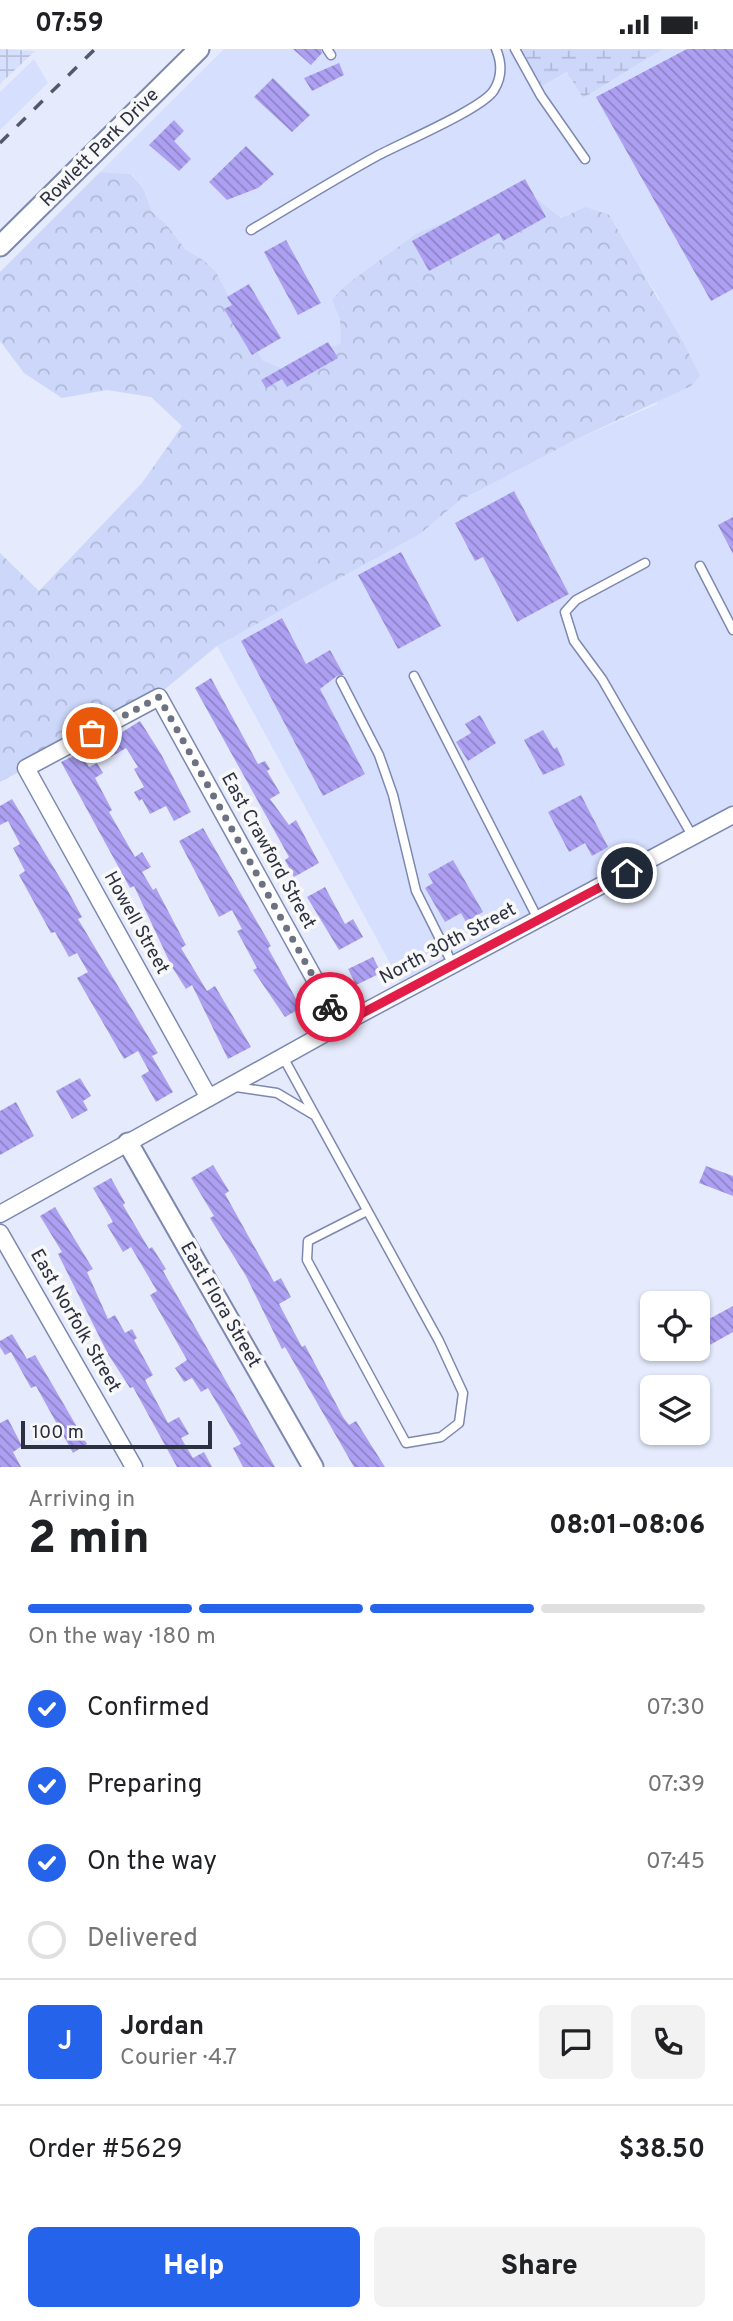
<!DOCTYPE html>
<meta charset="utf-8">
<style>
body{margin:0;font-family:Overpass,sans-serif;background:#f2f2f2;color:#202124;height:100vh;display:flex;flex-direction:column;font-size:26px;white-space:nowrap}
*{box-sizing:border-box;margin:0}
p{font-size:23px;color:#757577}
.icon{flex:none;width:38px;height:38px;fill:none;stroke:currentColor;stroke-width:2;stroke-linecap:round;stroke-linejoin:round}
.map{position:relative;height:1418px;overflow:hidden}
.panel{display:flex;flex-direction:column;background:#fff;flex:1}
.panel>*{flex:none}
.controls{position:absolute;left:640px;top:1242px;display:grid;gap:14px}
.controls a{display:grid;place-items:center;width:70px;height:70px;border-radius:10px;background:#fff;box-shadow:0 2px 5px #0004;font-size:35px}
.scale{position:absolute;left:21px;bottom:18px;width:191px;box-sizing:border-box;padding-left:7px;border:4px solid #2b3141;border-top:0;font-size:19px;line-height:24px;white-space:nowrap;color:#2b3141;-webkit-text-stroke:5px #f8f8f8;paint-order:stroke}
.pin{position:absolute;display:grid;place-items:center;width:60px;height:60px;color:#fff;margin:-30px;border:4px solid #fff;border-radius:50%;box-shadow:0 2px 7px #0007}
.courier{position:absolute;display:grid;place-items:center;width:70px;height:70px;margin:-35px;border:5px solid #e11d48;border-radius:50%;background:#fff;color:#222;box-shadow:0 2px 9px #0007}
.summary em{font-style:normal;font-weight:800}
.summary div{display:flex;flex-direction:column-reverse}
.summary{display:flex;align-items:center;justify-content:space-between;height:119px;padding:0 28px}
h1{font-size:46px;font-weight:800;line-height:52px}
.bar{display:grid;grid-template-columns:repeat(4,1fr);gap:10px 7px;align-content:center;height:84px;padding:0 28px}
.bar i{height:9px;border-radius:5px;background:#e0e0e0}
.bar .selected{background:#2563eb}
.bar p{grid-column:span 4}
.line{display:flex;align-items:center;gap:18px;padding:0 28px;border-top:2px solid #e0e0e0}
.line div{flex:1}
.round{display:grid;place-items:center;flex:none;width:74px;height:74px;border-radius:10px;background:#f2f2f2}
ol{padding:0 28px;list-style:none}
li{display:flex;align-items:center;gap:21px;height:77px}
li p{margin-inline-start:auto}
li .icon{padding:7px;border-radius:50%;background:#2563eb;color:#fff;stroke-width:4}
li:last-child{color:#757577}
li i{width:38px;height:38px;border:4px solid #e0e0e0;border-radius:50%}
.primary-button{display:flex;gap:14px;margin-top:auto;padding:14px 28px}
.primary-button a{flex:1;height:80px;border-radius:10px;background:#2563eb;color:#fff;font-size:28px;font-weight:800;line-height:80px;text-align:center}
.primary-button a+a{background:#f2f2f2;color:#202124}
.status{display:flex;justify-content:space-between;align-items:center;height:49px;padding:0 35px;background:#fff;direction:ltr}
.status svg{height:19px;fill:currentColor}
.map>svg:first-child{display:block}
.built{fill:#d6e0fe}
.industrial{fill:url(#industrial-grid)}
.forest{fill:url(#forest-crowns)}
.wetland{fill:url(#wetland-marsh)}
.building{fill:url(#building-back-hatch)}
.lines{fill:none;stroke-linecap:round;stroke-linejoin:round}
.service-casing{stroke:#7c88af;stroke-width:11}
.minor-casing{stroke:#7c88af;stroke-width:19}
.tertiary-casing{stroke:#7c88af;stroke-width:23}
.service{stroke:#fff;stroke-width:8}
.minor{stroke:#fff;stroke-width:16}
.tertiary{stroke:#fff;stroke-width:19}
.rail{stroke:#535969;stroke-width:3.5;stroke-dasharray:12 12;stroke-linecap:butt}
.done{stroke:#6c7282;stroke-width:7;stroke-dasharray:0 12.6}
.route{stroke:#e11d48;stroke-width:9}
.labels{text-anchor:middle;dominant-baseline:central;stroke-width:7;stroke-linejoin:round;paint-order:stroke}
.street-label{font-size:19px;fill:#2b3141;stroke:#f8f8f8}
</style>
<div class="status"><b>07:59</b><svg viewBox="0 0 49 12"><path d="M0 12V9h3v3zM5 12V6h3v6zM10 12V3h3v9zM15 12V0h3v12zM26 1h20v11H26zM47 4h2v5h-2z"/></svg></div>
<div class="map">
<svg width="733" height="1418" viewBox="0 0 733 1418">
<defs>
<pattern id="industrial-grid" width="8" height="8" patternUnits="userSpaceOnUse" patternTransform="scale(1.75)"><rect width="8" height="8" fill="#d6e0fe"/><path d="M0 4h8M4 0v8" fill="none" stroke="#b8c1db"/></pattern>
<pattern id="forest-crowns" width="20" height="18" patternUnits="userSpaceOnUse" patternTransform="scale(1.75)"><rect width="20" height="18" fill="#ccd7f9"/><path d="M2 6a3 3 0 1 1 6 0M12 15a3 3 0 1 1 6 0" fill="none" stroke="#afb9d7"/></pattern>
<pattern id="wetland-marsh" width="20" height="14" patternUnits="userSpaceOnUse" patternTransform="scale(1.75)"><rect width="20" height="14" fill="#ccd7f9"/><path d="M1 5h8M5 5V1M11 12h8M15 12V8" fill="none" stroke="#afb9d7"/></pattern>
<pattern id="building-back-hatch" width="6" height="6" patternUnits="userSpaceOnUse" patternTransform="scale(1.75)"><rect width="6" height="6" fill="#ada0f3"/><path d="M-1 5l2 2M0 0l6 6M5-1l2 2" fill="none" stroke="#8d83c6"/></pattern>
</defs>
<rect width="100%" height="100%" fill="#e5ebfc"/>
<!-- built -->
<path class="built" d="M 224,0 L 520,0 L 542,37 L 568,23 L 583,49 L 663,0 L 733,0 L 733,758 L 402,936 L 217,597 L 420,485 L 459,452 L 575,391 L 657,355 L 659,249 L 630,205 L 586,159 L 332,251 L 340,271 L 342,294 L 285,320 L 262,311 L 203,211 L 185,200 L 165,174 L 152,163 L 143,139 L 132,125 L 100,123 Z
M 34,10 L 48,34 L 0,81 L 0,43 Z"/>
<!-- industrial -->
<path class="industrial" d="M 0,0 L 35,2 L 0,35 Z"/>
<!-- forest -->
<path class="forest" d="M 100,123 L 131,125 L 143,139 L 152,163 L 165,174 L 185,200 L 203,211 L 216,223 L 262,311 L 284,320 L 341,294 L 340,271 L 332,251 L 346,236 L 416,185 L 498,151 L 538,151 L 561,169 L 586,158 L 609,166 L 683,293 L 700,327 L 691,337 L 575,391 L 459,452 L 420,485 L 217,597 L 164,641 L 162,639 L 16,717 L 19,723 L 0,733 L 0,504 L 39,542 L 142,434 L 182,377 L 151,348 L 107,341 L 62,349 L 24,324 L 0,292 L 0,223 Z"/>
<!-- wetland -->
<path class="wetland" d="M 520,0 L 663,0 L 583,49 L 567,23 L 542,37 Z"/>
<!-- building -->
<path class="building" d="M 293,0 L 321,0 L 322,4 L 311,16 Z
M 687,0 L 733,0 L 733,240 L 711,252 L 596,48 Z
M 339,14 L 344,26 L 312,42 L 304,29 Z
M 273,29 L 310,66 L 292,83 L 254,48 Z
M 174,71 L 184,82 L 174,92 L 191,110 L 179,122 L 149,96 Z
M 246,97 L 274,125 L 258,139 L 227,151 L 209,133 Z
M 525,130 L 546,168 L 503,192 L 499,184 L 429,222 L 412,192 Z
M 286,191 L 321,254 L 298,266 L 264,203 Z
M 249,235 L 281,289 L 252,306 L 224,260 L 232,256 L 227,248 Z
M 328,293 L 338,309 L 287,338 L 282,330 L 266,339 L 261,331 Z
M 514,442 L 569,545 L 517,573 L 483,508 L 475,512 L 455,474 Z
M 733,468 L 733,505 L 718,476 Z
M 401,503 L 441,577 L 398,600 L 358,526 Z
M 282,569 L 306,615 L 330,601 L 344,626 L 337,627 L 320,640 L 365,725 L 323,747 L 241,592 Z
M 211,629 L 258,715 L 265,712 L 270,720 L 267,722 L 280,744 L 270,750 L 289,776 L 296,771 L 319,814 L 294,828 L 285,811 L 289,808 L 195,639 Z
M 480,666 L 496,694 L 468,712 L 456,693 L 471,684 L 465,675 Z
M 140,672 L 161,705 L 191,763 L 174,772 L 166,757 L 150,765 L 142,750 L 139,752 L 134,743 L 144,738 L 134,720 L 138,718 L 126,699 L 111,708 L 103,695 Z
M 543,681 L 554,700 L 557,698 L 565,716 L 543,726 L 524,691 Z
M 81,703 L 89,718 L 97,714 L 103,724 L 95,729 L 112,761 L 109,763 L 135,808 L 142,803 L 151,818 L 142,823 L 153,841 L 156,839 L 186,896 L 181,899 L 207,942 L 215,937 L 251,998 L 228,1010 L 192,936 L 186,940 L 172,918 L 134,837 L 130,839 L 61,713 Z
M 581,746 L 608,798 L 592,807 L 585,794 L 569,803 L 548,763 Z
M 12,750 L 68,842 L 82,868 L 78,870 L 158,1004 L 152,1007 L 173,1043 L 156,1053 L 141,1027 L 149,1022 L 138,1002 L 124,1010 L 77,929 L 88,923 L 77,904 L 69,908 L 55,883 L 51,884 L 19,826 L 25,822 L 13,799 L 20,795 L 8,772 L 0,776 L 0,757 Z
M 203,779 L 271,897 L 268,899 L 301,959 L 285,968 L 253,921 L 257,919 L 237,882 L 242,880 L 232,861 L 219,868 L 179,792 Z
M 453,811 L 483,863 L 466,873 L 461,864 L 445,873 L 425,839 L 433,834 L 428,825 Z
M 325,838 L 345,875 L 353,870 L 363,888 L 339,901 L 307,848 Z
M 373,908 L 381,924 L 356,936 L 348,920 Z
M 80,1029 L 91,1047 L 83,1052 L 88,1061 L 72,1070 L 56,1042 Z
M 16,1053 L 34,1087 L 0,1106 L 0,1062 Z
M 213,1116 L 229,1142 L 225,1145 L 274,1233 L 281,1229 L 291,1248 L 279,1255 L 302,1298 L 305,1296 L 343,1368 L 349,1376 L 356,1372 L 385,1418 L 354,1418 L 285,1298 L 282,1300 L 246,1227 L 210,1169 L 214,1167 L 191,1129 Z
M 706,1117 L 733,1127 L 733,1147 L 699,1134 Z
M 111,1129 L 125,1154 L 123,1156 L 149,1200 L 152,1198 L 166,1220 L 163,1222 L 275,1418 L 243,1418 L 233,1399 L 241,1395 L 208,1339 L 201,1343 L 192,1329 L 184,1333 L 175,1319 L 187,1311 L 150,1246 L 157,1242 L 131,1198 L 123,1203 L 107,1176 L 113,1173 L 93,1139 Z
M 55,1158 L 93,1220 L 87,1223 L 108,1270 L 115,1266 L 125,1284 L 132,1280 L 137,1289 L 134,1291 L 153,1326 L 145,1331 L 168,1374 L 179,1368 L 189,1385 L 181,1389 L 193,1409 L 204,1403 L 212,1418 L 177,1418 L 133,1338 L 130,1339 L 108,1305 L 58,1205 L 62,1203 L 40,1167 Z
M 733,1257 L 733,1283 L 708,1297 L 698,1276 Z
M 12,1285 L 27,1310 L 35,1306 L 87,1395 L 73,1404 L 36,1337 L 31,1339 L 11,1303 L 5,1306 L 0,1298 L 0,1292 Z
M 8,1370 L 22,1397 L 13,1403 L 21,1418 L 0,1418 L 0,1374 Z"/>
<g class="lines">
<defs>
<path id="service" d="M 327,0 L 331,6
M 515,0 L 541,47 L 585,110
M 251,181 C 293,156 335,130 377,107 C 401,94 484,59 494,41 C 502,28 502,14 496,0
M 645,514 L 576,551 L 565,563 L 574,592 L 602,630 L 693,788
M 700,517 L 733,581
M 414,627 L 539,872
M 341,632 L 379,706 L 393,746 L 416,842 L 453,916
M 283,1008 L 439,1292 L 463,1344 L 459,1374 L 441,1388 L 406,1394 L 307,1211 L 308,1192 L 367,1162
M 236,1038 L 277,1044 L 314,1066"/>
<path id="minor" d="M 209,1049 L 26,719 L 159,648 L 340,976
M 0,1165 L 340,976 L 733,766
M 0,1184 L 134,1418"/>
<path id="tertiary" d="M 0,197 L 199,0
M 128,1094 L 313,1418"/>
</defs>
<!-- service casing -->
<use href="#service" class="service-casing"/>
<!-- minor casing -->
<use href="#minor" class="minor-casing"/>
<!-- tertiary casing -->
<use href="#tertiary" class="tertiary-casing"/>
<!-- service -->
<use href="#service" class="service"/>
<!-- minor -->
<use href="#minor" class="minor"/>
<!-- tertiary -->
<use href="#tertiary" class="tertiary"/>
<!-- rail -->
<path class="rail" d="M 0,94 L 95,0"/>
</g>
<g class="lines">
<!-- done -->
<path class="done" d="M 92,684 L 159,648 L 330,958"/>
<!-- route -->
<path class="route" d="M 330,958 L 340,976 L 627,824"/>
</g>
<g class="labels">
<!-- street labels -->
<g class="street-label">
<text transform="translate(100 99) rotate(-45)">Rowlett Park Drive</text>
<text transform="translate(268 802) rotate(61)">East Crawford Street</text>
<text transform="translate(136 874) rotate(61)">Howell Street</text>
<text transform="translate(448 895) rotate(-28)">North 30th Street</text>
<text transform="translate(220 1256) rotate(60)">East Flora Street</text>
<text transform="translate(75 1272) rotate(60)">East Norfolk Street</text>
</g>
</g>
</svg>
<div class="controls">
<a><svg class="icon" aria-label="locate" viewBox="0 0 24 24"><circle cx="12" cy="12" r="6"/><path d="M12 2v4M12 18v4M2 12h4M18 12h4"/></svg></a>
<a><svg class="icon" aria-label="layers" viewBox="0 0 24 24"><path d="M12 4l9 5-9 5-9-5zM3 14l9 5 9-5"/></svg></a>
</div>
<div class="scale">100 m</div>
<div class="pin" style="left:92px;top:684px;background:#ea580c"><svg class="icon" aria-label="bag" viewBox="0 0 24 24"><path d="M5 8h14l-1 12H6zM9 8a3 3 0 0 1 6 0"/></svg></div>
<div class="pin" style="left:627px;top:824px;background:#1f2937"><svg class="icon" aria-label="home" viewBox="0 0 24 24"><path d="M3 11l9-7 9 7M6 9v11h12V9"/></svg></div>
<div class="courier" style="left:330px;top:958px"><svg class="icon" aria-label="bike" viewBox="0 0 24 24"><circle cx="6" cy="16" r="4"/><circle cx="18" cy="16" r="4"/><path d="M6 16l4-8h5l3 8M10 8l3 8H6M13 5h3"/></svg></div>
</div>
<section class="panel">
<div class="summary"><div><h1>2 min</h1><p>Arriving in</p></div><em>08:01–08:06</em></div>
<div class="bar"><i class="selected"></i><i class="selected"></i><i class="selected"></i><i></i><p>On the way · 180 m</p></div>
<ol>
<li><svg class="icon" aria-label="check" viewBox="0 0 24 24"><path d="M5 12l5 5 9-10"/></svg>Confirmed<p>07:30</p></li>
<li><svg class="icon" aria-label="check" viewBox="0 0 24 24"><path d="M5 12l5 5 9-10"/></svg>Preparing<p>07:39</p></li>
<li><svg class="icon" aria-label="check" viewBox="0 0 24 24"><path d="M5 12l5 5 9-10"/></svg>On the way<p>07:45</p></li>
<li><i></i>Delivered</li>
</ol>
<div class="line" style="height:126px"><b class="round" style="background:#2563eb;color:#fff">J</b><div><b>Jordan</b><p>Courier · 4.7</p></div><a class="round"><svg class="icon" aria-label="chat" viewBox="0 0 24 24"><path d="M4 5h16v11H9l-5 4z"/></svg></a><a class="round"><svg class="icon" aria-label="phone" viewBox="0 0 24 24"><path d="M5 4h4l2 5-3 2q2 4 5 5l2-3 5 2v4C11 20 4 13 5 4z"/></svg></a></div>
<div class="line" style="height:91px"><div>Order #5629</div><b>$38.50</b></div>
<div class="primary-button"><a>Help</a><a>Share</a></div>
</section>
